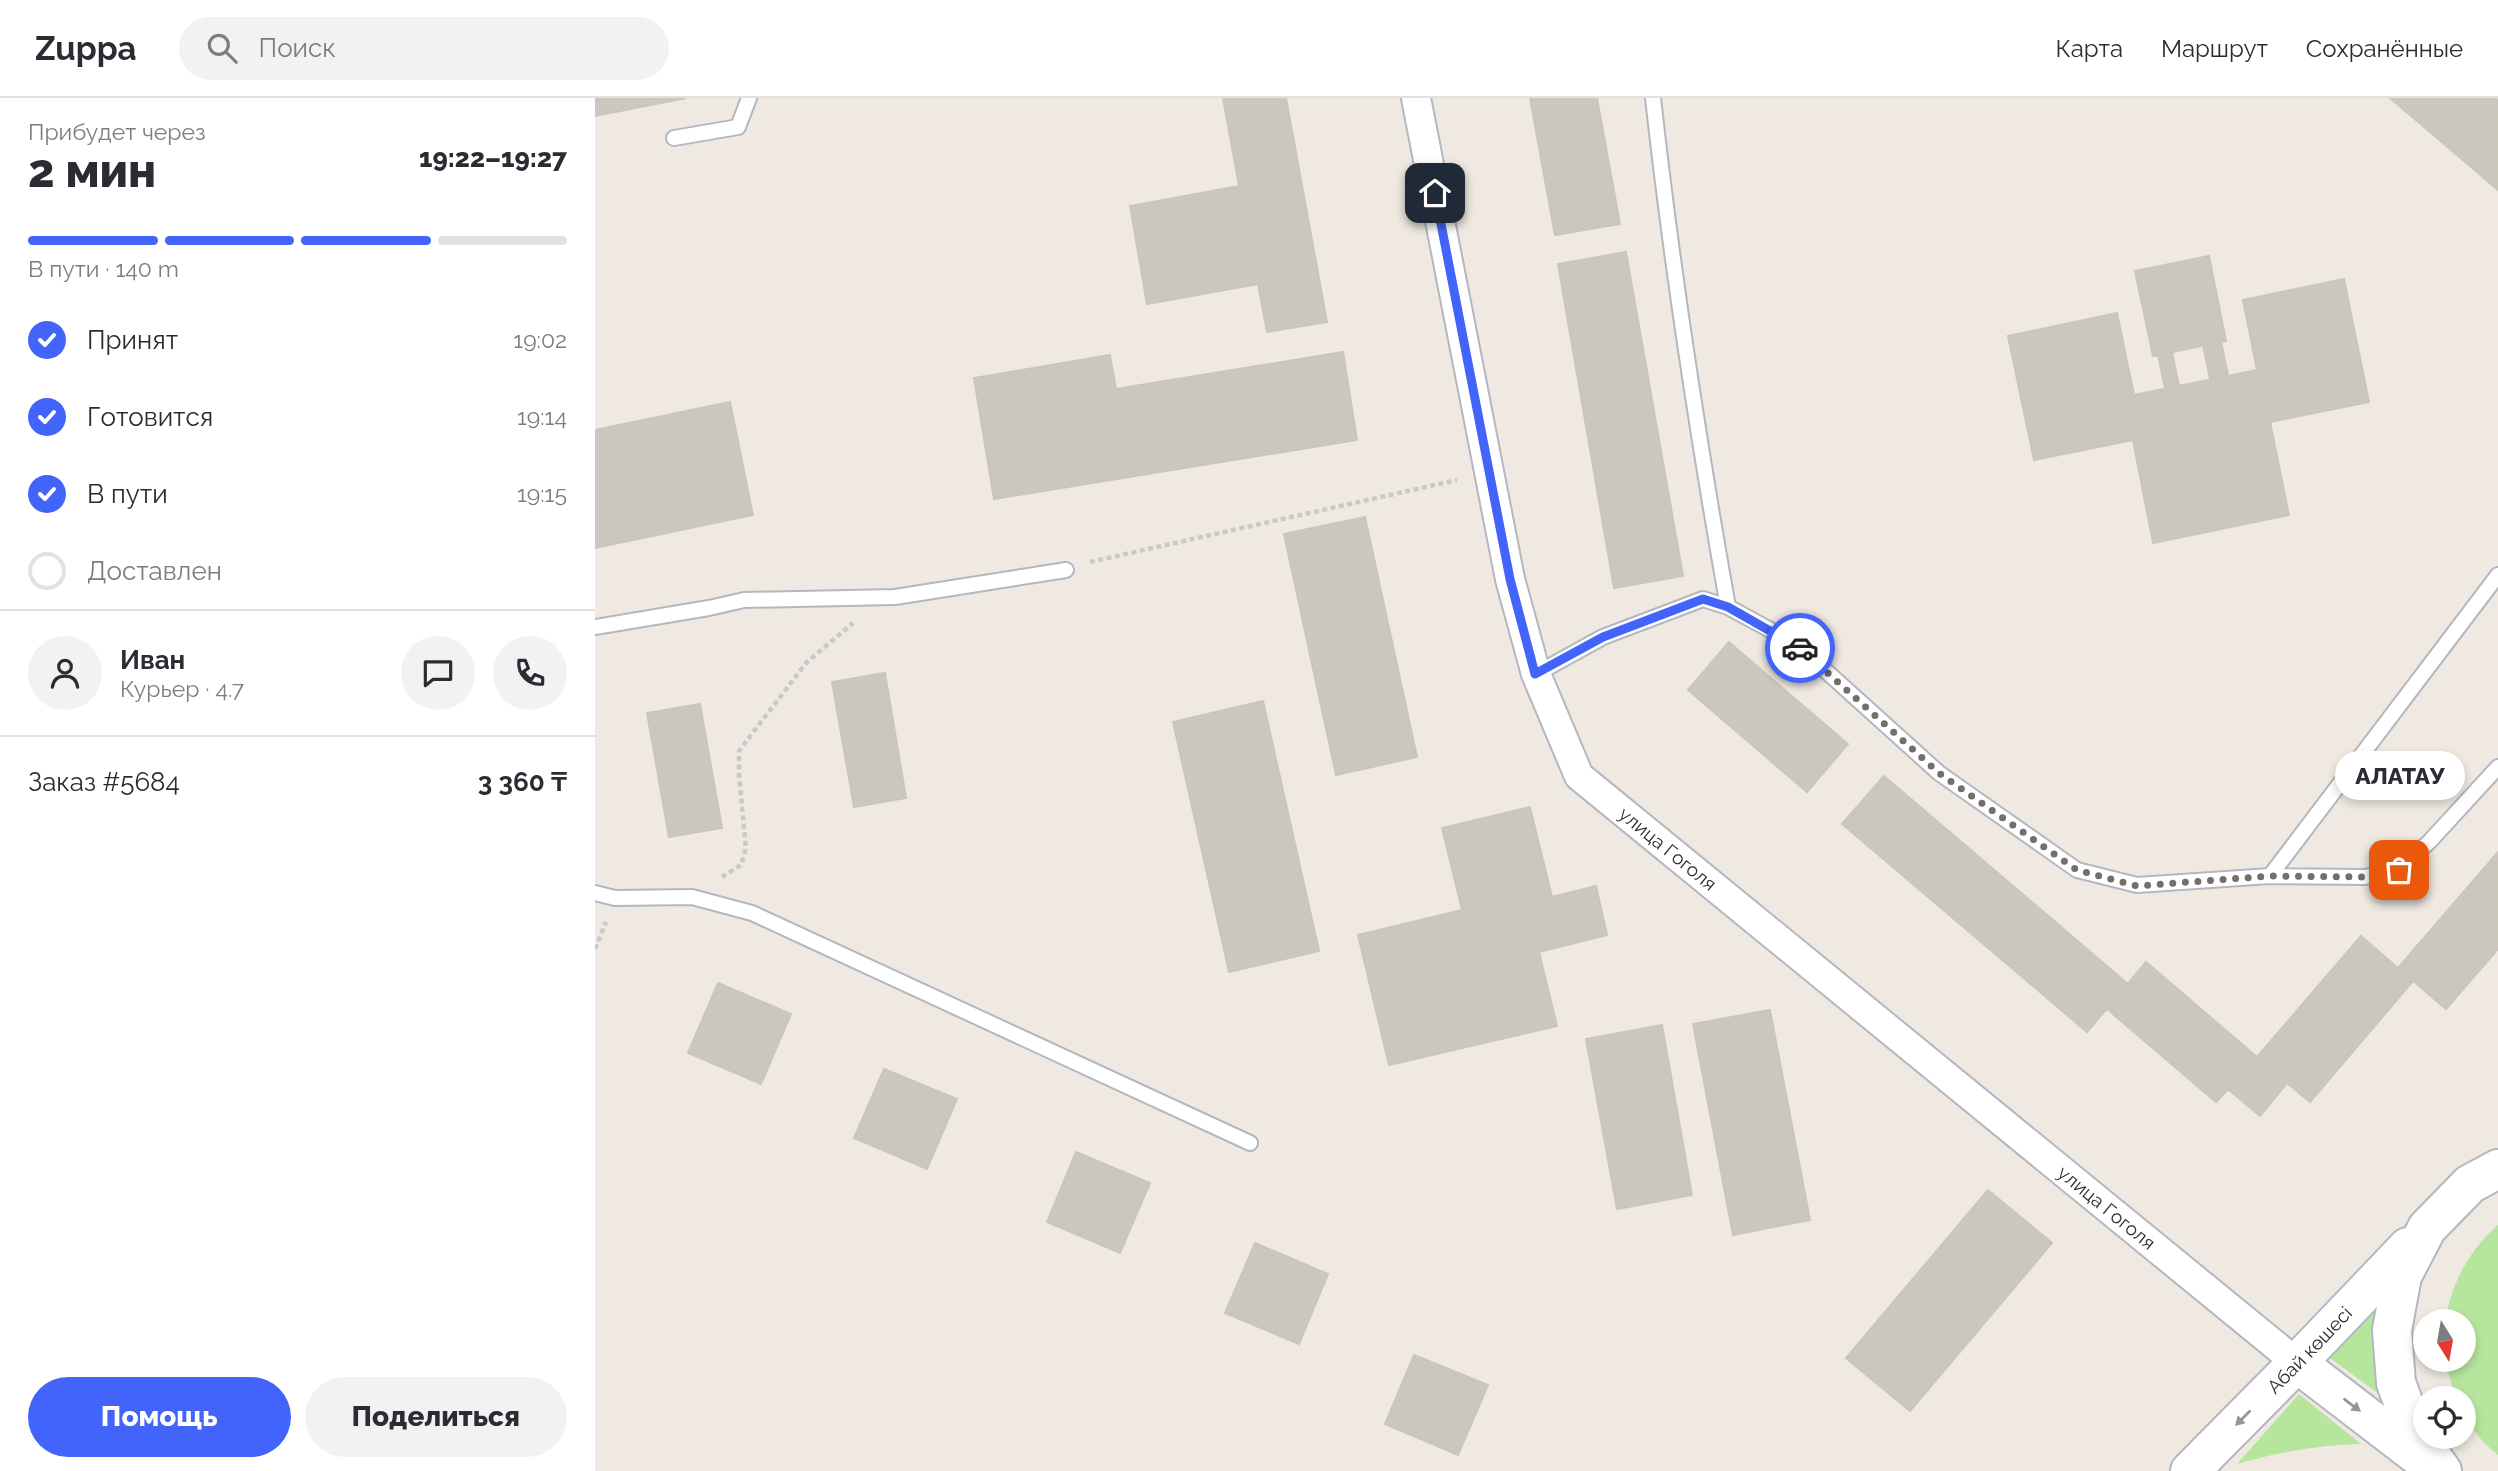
<!DOCTYPE html>
<html lang="ru">
<meta charset="utf-8">
<style>
body{margin:0;font-family:Raleway,sans-serif;background:#f2f2f3;color:#2b2b33;height:100vh;display:flex;flex-direction:column;font-size:26px;white-space:nowrap}
*{box-sizing:border-box;margin:0}
p{font-size:23px;color:#7c7c81}
.icon{flex:none;width:38px;height:38px;fill:none;stroke:currentColor;stroke-width:2;stroke-linecap:round;stroke-linejoin:round}
.map{position:relative;flex:1;overflow:hidden}
.details{display:flex;flex-direction:column;background:#fff;width:595px}
.details>*{flex:none}
.needle{width:46px;rotate:169deg}
.tools{position:absolute;left:1818px;top:1211px;display:grid;gap:14px}
.tools a{display:grid;place-items:center;width:63px;height:63px;border-radius:50%;background:#fff;box-shadow:0 4px 10px #0003;font-size:35px}
.pin{position:absolute;display:grid;place-items:center;width:60px;height:60px;color:#fff;margin:-30px;border-radius:14px;box-shadow:0 4px 10px #0006}
.courier{position:absolute;display:grid;place-items:center;width:70px;height:70px;margin:-35px;border:5px solid #4264fb;border-radius:50%;background:#fff;color:#222;box-shadow:0 2px 9px #0007}
.bubble{position:absolute;height:49px;border-radius:24px;background:#fff;box-shadow:0 4px 10px #0003;font-size:23px;font-weight:800;line-height:49px;text-align:center}
.head em{font-style:normal;font-weight:800}
.head div{display:flex;flex-direction:column-reverse}
.head{display:flex;align-items:center;justify-content:space-between;height:119px;padding:0 28px}
h1{font-size:46px;font-weight:800;line-height:52px}
.bar{display:grid;grid-template-columns:repeat(4,1fr);gap:10px 7px;align-content:center;height:84px;padding:0 28px}
.bar i{height:9px;border-radius:5px;background:#e1e1e2}
.bar .active{background:#4264fb}
.bar p{grid-column:span 4}
.line{display:flex;align-items:center;gap:18px;padding:0 28px;border-top:2px solid #e1e1e2}
.line div{flex:1}
.round{display:grid;place-items:center;flex:none;width:74px;height:74px;border-radius:37px;background:#f2f2f3}
ol{padding:0 28px;list-style:none}
li{display:flex;align-items:center;gap:21px;height:77px}
li p{margin-inline-start:auto}
li .icon{padding:7px;border-radius:50%;background:#4264fb;color:#fff;stroke-width:4}
li:last-child{color:#7c7c81}
li i{width:38px;height:38px;border:4px solid #e1e1e2;border-radius:50%}
.cta{display:flex;gap:14px;margin-top:auto;padding:14px 28px}
.cta a{flex:1;height:80px;border-radius:42px;background:#4264fb;color:#fff;font-size:28px;font-weight:800;line-height:80px;text-align:center}
.cta a+a{background:#f2f2f3;color:#2b2b33}
header{display:flex;align-items:center;gap:42px;box-sizing:border-box;height:98px;padding:0 35px;background:#fff;border-bottom:2px solid #e1e1e2}
header strong{font-size:33px}
nav{display:flex;gap:38px;margin-inline-start:auto;font-size:24px}
.search{width:490px;height:63px;background:#f2f2f3;display:flex;align-items:center;gap:18px;box-sizing:border-box;padding:0 24px;border-radius:38px;color:#7c7c81;font-size:26px}
main{display:flex;flex:1;min-height:0}
.map>svg:first-child{display:block}
.green{fill:#b6e59e}
.building{fill:#cbc7bf;stroke:#cbc5ba;stroke-width:2}
.lines{fill:none;stroke-linecap:round;stroke-linejoin:round}
.service-casing{stroke:#b4b7c1;stroke-width:18}
.minor-casing{stroke:#b4b7c1;stroke-width:32}
.secondary-casing{stroke:#b4b7c1;stroke-width:42}
.path{stroke:#c9c9c9;stroke-width:4.5;stroke-dasharray:5 3.5;stroke-linecap:butt}
.service{stroke:#fff;stroke-width:14}
.minor{stroke:#fff;stroke-width:28}
.secondary{stroke:#fff;stroke-width:38}
.oneway{fill:#969696}
.done{stroke:#726f6d;stroke-width:7;stroke-dasharray:0 12.6}
.route{stroke:#4264fb;stroke-width:9}
.labels{text-anchor:middle;dominant-baseline:central;stroke-width:5;stroke-linejoin:round;paint-order:stroke}
.street-label{font-size:19px;fill:#2e2e2e;stroke:#fff}
</style>
<header>
<strong>Zuppa</strong>
<div class="search"><svg class="icon" aria-label="search" viewBox="0 0 24 24"><circle cx="10" cy="10" r="6"/><path d="M15 15l6 6"/></svg>Поиск</div>
<nav><a>Карта</a><a>Маршрут</a><a>Сохранённые</a></nav>
</header>
<main>
<section class="details">
<div class="head"><div><h1>2 мин</h1><p>Прибудет через</p></div><em>19:22–19:27</em></div>
<div class="bar"><i class="active"></i><i class="active"></i><i class="active"></i><i></i><p>В пути · 140 m</p></div>
<ol>
<li><svg class="icon" aria-label="check" viewBox="0 0 24 24"><path d="M5 12l5 5 9-10"/></svg>Принят<p>19:02</p></li>
<li><svg class="icon" aria-label="check" viewBox="0 0 24 24"><path d="M5 12l5 5 9-10"/></svg>Готовится<p>19:14</p></li>
<li><svg class="icon" aria-label="check" viewBox="0 0 24 24"><path d="M5 12l5 5 9-10"/></svg>В пути<p>19:15</p></li>
<li><i></i>Доставлен</li>
</ol>
<div class="line" style="height:126px"><a class="round"><svg class="icon" aria-label="person" viewBox="0 0 24 24"><circle cx="12" cy="8" r="4"/><path d="M4 21q1-7 8-7t8 7"/></svg></a><div><b>Иван</b><p>Курьер · 4.7</p></div><a class="round"><svg class="icon" aria-label="chat" viewBox="0 0 24 24"><path d="M4 5h16v11H9l-5 4z"/></svg></a><a class="round"><svg class="icon" aria-label="phone" viewBox="0 0 24 24"><path d="M5 4h4l2 5-3 2q2 4 5 5l2-3 5 2v4C11 20 4 13 5 4z"/></svg></a></div>
<div class="line" style="height:91px"><div>Заказ #5684</div><b>3 360 ₸</b></div>
<div class="cta"><a>Помощь</a><a>Поделиться</a></div>
</section>
<div class="map">
<svg width="1903" height="1373" viewBox="0 0 1903 1373">
<rect width="100%" height="100%" fill="#efe9e1"/>
<!-- green -->
<path class="green" d="M 1903,1127 L 1903,1357 C 1884,1341 1869,1326 1869,1300 L 1860,1300 L 1850,1262 L 1869,1262 L 1869,1223 L 1851,1223 C 1854,1189 1876,1149 1903,1127 Z
M 1791,1200 L 1800,1308 L 1735,1260 Z
M 1704,1296 L 1766,1346 C 1723,1347 1683,1354 1642,1366 Z"/>
<!-- building -->
<path class="building" d="M 0,0 L 91,0 L 0,18 Z
M 628,0 L 691,0 L 732,224 L 672,234 L 663,186 L 552,206 L 535,108 L 644,88 Z
M 935,0 L 1002,0 L 1025,126 L 960,137 Z
M 1795,0 L 1900,0 L 1903,2 L 1903,92 Z
M 1031,154 L 1088,478 L 1019,490 L 963,166 Z
M 1614,158 L 1631,243 L 1558,258 L 1540,173 Z
M 1749,181 L 1774,304 L 1675,324 L 1694,417 L 1558,445 L 1538,342 L 1439,362 L 1413,238 L 1522,215 L 1539,297 L 1662,272 L 1648,202 Z
M 1626,244 L 1633,277 L 1615,281 L 1608,247 Z
M 748,254 L 762,342 L 399,401 L 379,280 L 515,257 L 521,291 Z
M 1577,254 L 1584,288 L 1570,290 L 1563,257 Z
M 135,304 L 158,417 L 0,450 L 0,332 Z
M 770,419 L 822,659 L 741,677 L 689,436 Z
M 1134,544 L 1253,646 L 1212,694 L 1093,592 Z
M 290,575 L 311,700 L 259,709 L 237,584 Z
M 668,603 L 724,853 L 634,874 L 578,624 Z
M 105,606 L 127,730 L 74,739 L 52,615 Z
M 1289,678 L 1533,886 L 1492,934 L 1247,726 Z
M 935,709 L 957,799 L 1001,788 L 1012,837 L 944,854 L 962,928 L 794,967 L 763,837 L 867,812 L 847,730 Z
M 1903,754 L 1903,851 L 1851,911 L 1803,870 Z
M 1766,838 L 1818,883 L 1715,1004 L 1692,985 L 1665,1018 L 1633,991 L 1621,1004 L 1512,911 L 1551,864 L 1662,959 Z
M 123,885 L 196,916 L 166,986 L 93,955 Z
M 1175,912 L 1215,1122 L 1138,1137 L 1098,926 Z
M 1067,927 L 1097,1097 L 1022,1111 L 991,941 Z
M 289,971 L 362,1001 L 332,1071 L 259,1040 Z
M 481,1054 L 555,1085 L 525,1155 L 452,1124 Z
M 1393,1092 L 1457,1145 L 1315,1313 L 1251,1260 Z
M 660,1145 L 733,1176 L 704,1246 L 630,1215 Z
M 819,1257 L 893,1287 L 863,1357 L 790,1326 Z"/>
<g class="lines">
<defs>
<path id="service" d="M 1058,0 C 1077,171 1103,340 1133,509
M 79,40 L 143,29 L 154,0
M 0,529 L 114,510 L 149,502 L 300,499 L 471,472
M 941,576 L 1008,539 L 1108,501 L 1133,509 L 1201,546 L 1344,675 L 1482,772 L 1542,787 L 1675,778 L 1770,779 L 1804,772 L 1835,743 L 1903,669
M 1675,778 L 1903,477
M 0,795 L 20,800 L 97,799 L 157,815 L 655,1045"/>
<g id="minor">
<path id="s1" d="M 821,0 L 915,481 L 941,576 L 984,678 L 1702,1265"/>
</g>
<g id="secondary">
<path d="M 1702,1265 L 1831,1364"/>
<path id="s2" d="M 1595,1373 L 1702,1265 L 1813,1149"/>
<path d="M 1847,1373 L 1820,1336 L 1801,1285 L 1797,1232 L 1807,1178 L 1832,1130 L 1875,1086 L 1903,1071"/>
</g>
</defs>
<!-- service casing -->
<use href="#service" class="service-casing"/>
<!-- minor casing -->
<use href="#minor" class="minor-casing"/>
<!-- secondary casing -->
<use href="#secondary" class="secondary-casing"/>
<!-- path -->
<path class="path" d="M 495,464 L 862,382
M 127,779 L 146,767 L 151,750 L 144,677 L 144,653 L 211,565 L 258,525
M 0,851 L 11,824"/>
<!-- service -->
<use href="#service" class="service"/>
<!-- minor -->
<use href="#minor" class="minor"/>
<!-- secondary -->
<use href="#secondary" class="secondary"/>
</g>
<!-- one-way arrows -->
<defs><path id="oneway-solid" d="M-6-.8H1V-3.2L6.5 0L1 3.2V.8H-6Z" transform="scale(1.75)"/></defs>
<g class="oneway">
<use href="#oneway-solid" transform="translate(1757 1307) rotate(37)"/>
<use href="#oneway-solid" transform="translate(1648 1320) rotate(135)"/>
</g>
<g class="lines">
<!-- done -->
<path class="done" d="M 1205,550 L 1344,675 L 1482,772 L 1542,788 L 1675,778 L 1770,779 L 1804,772"/>
<!-- route -->
<path class="route" d="M 840,95 L 915,481 L 940,576 L 1008,539 L 1108,501 L 1133,509 L 1205,550"/>
</g>
<g class="labels">
<!-- street labels -->
<g class="street-label">
<text stroke="none"><textPath href="#s1" startOffset="814">улица Гоголя</textPath></text>
<text stroke="none"><textPath href="#s1" startOffset="1381">улица Гоголя</textPath></text>
<text stroke="none"><textPath href="#s2" startOffset="170">Абай көшесі</textPath></text>
</g>
</g>
</svg>
<div class="tools">
<a><svg class="needle" viewBox="-14 -14 28 28"><path d="M0-13l5 13h-10z" fill="#e53935"/><path d="M0 13l5-13h-10z" fill="#7c7c81"/></svg></a>
<a><svg class="icon" aria-label="locate" viewBox="0 0 24 24"><circle cx="12" cy="12" r="6"/><path d="M12 2v4M12 18v4M2 12h4M18 12h4"/></svg></a>
</div>
<div class="pin" style="left:1804px;top:772px;background:#ea580c"><svg class="icon" aria-label="bag" viewBox="0 0 24 24"><path d="M5 8h14l-1 12H6zM9 8a3 3 0 0 1 6 0"/></svg></div>
<div class="pin" style="left:840px;top:95px;background:#1f2937"><svg class="icon" aria-label="home" viewBox="0 0 24 24"><path d="M3 11l9-7 9 7M6 9v11h12V9"/></svg></div>
<div class="courier" style="left:1205px;top:550px"><svg class="icon" aria-label="car" viewBox="0 0 24 24"><path d="M5 17H2v-5l4-1 3-4h7l3 4 3 1v5h-3M9 17h6M6 11h13"/><circle cx="7" cy="17" r="2"/><circle cx="17" cy="17" r="2"/></svg></div>
<div class="bubble" style="left:1740px;top:653px;width:130px">АЛАТАУ</div>
</div>
</main>
